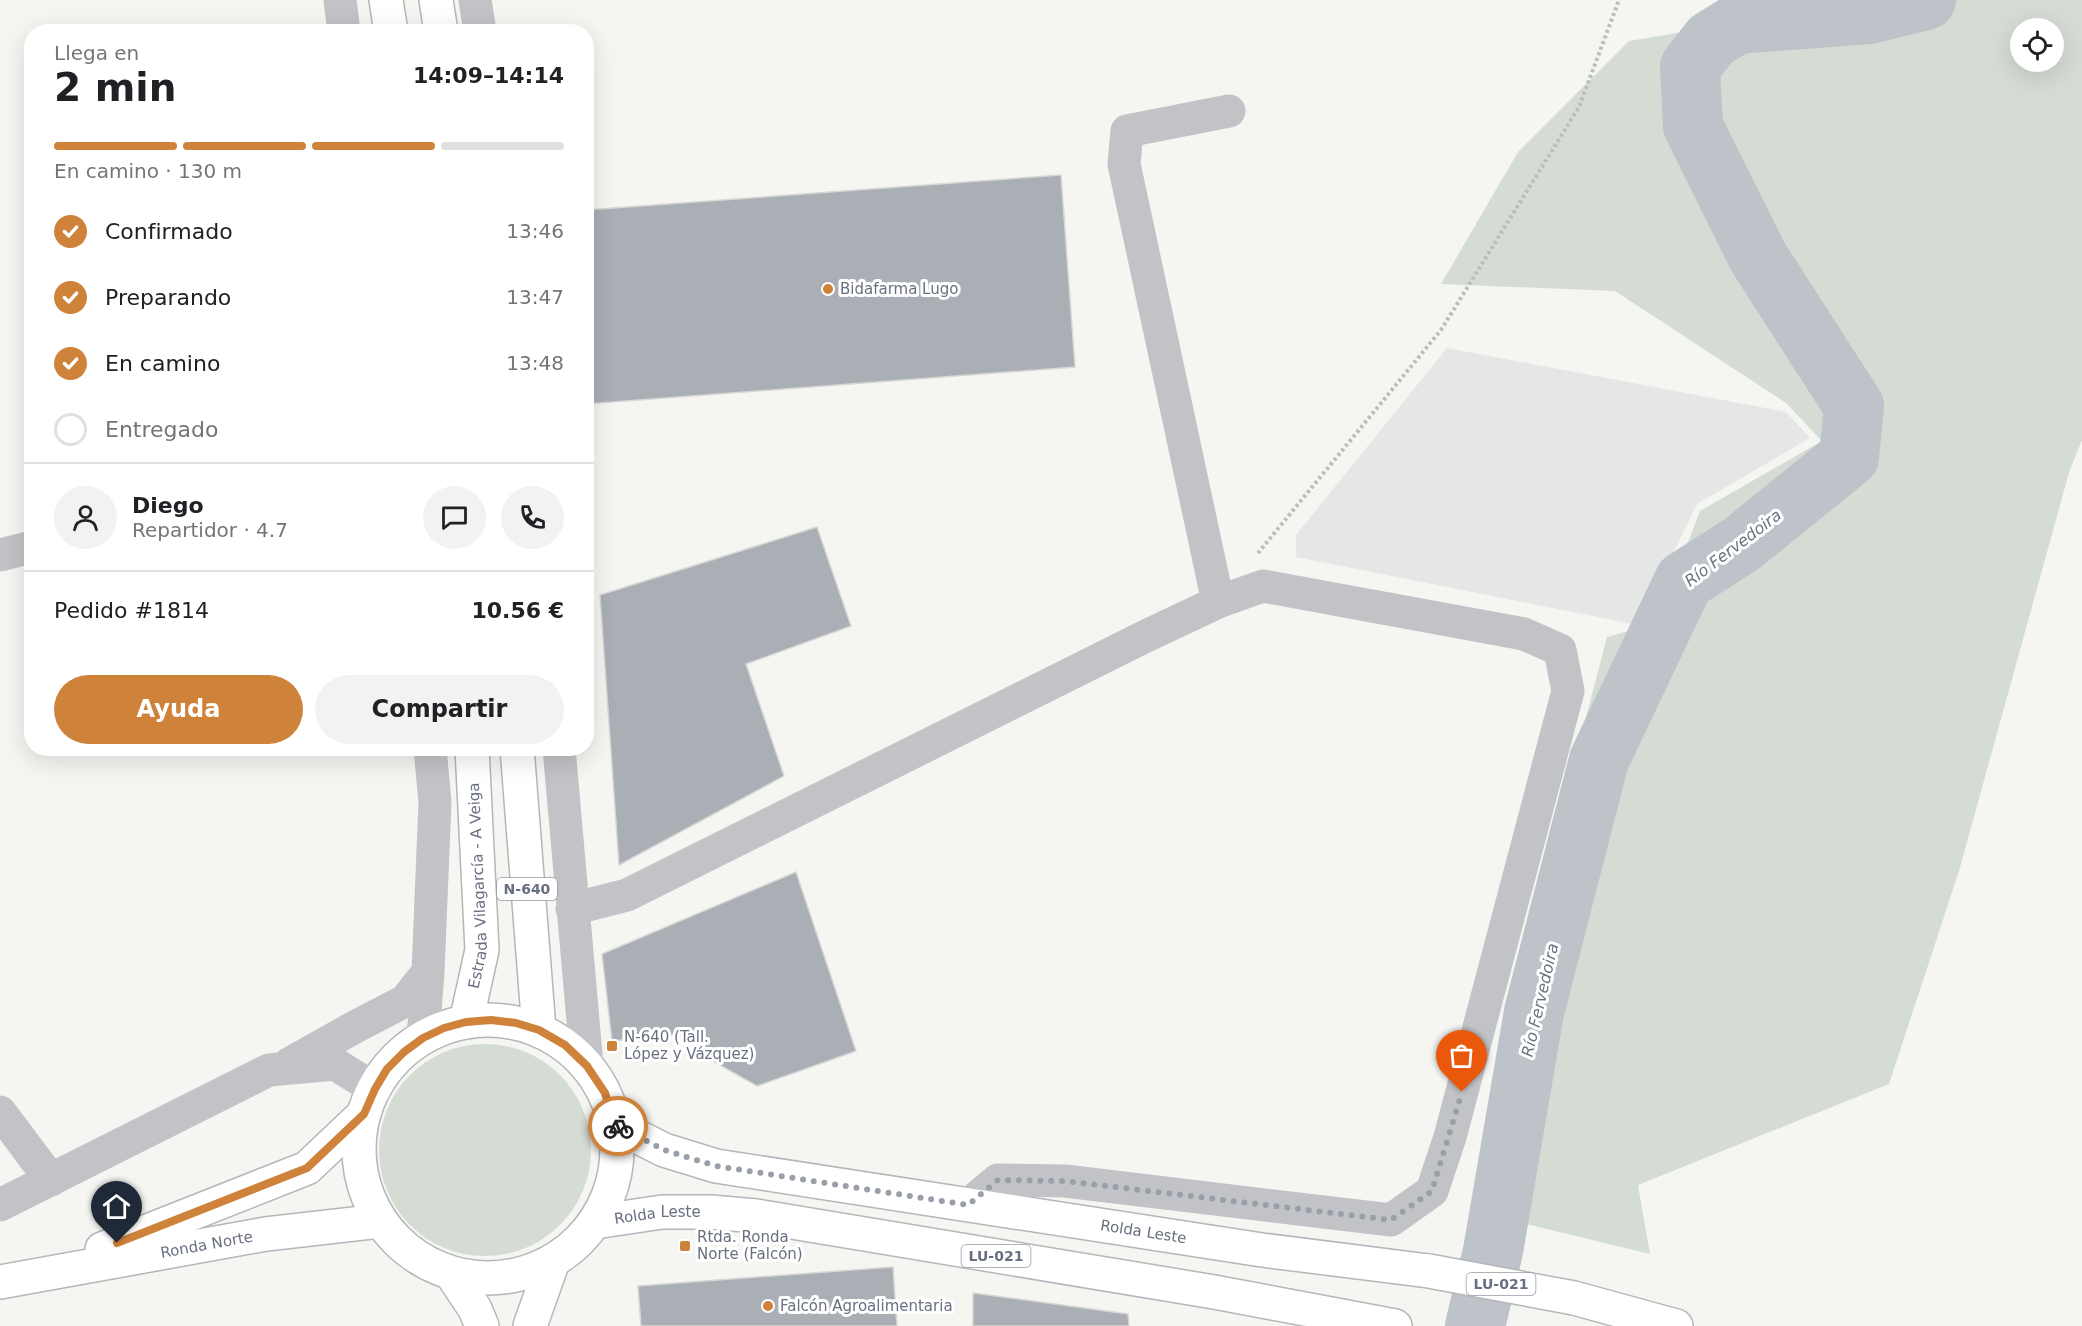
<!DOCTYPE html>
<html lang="es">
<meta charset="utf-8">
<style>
body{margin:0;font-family:"DejaVu Sans",sans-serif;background:#f2f2f2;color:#202124;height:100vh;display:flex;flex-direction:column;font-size:22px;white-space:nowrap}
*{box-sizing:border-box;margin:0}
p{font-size:20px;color:#757577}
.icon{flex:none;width:33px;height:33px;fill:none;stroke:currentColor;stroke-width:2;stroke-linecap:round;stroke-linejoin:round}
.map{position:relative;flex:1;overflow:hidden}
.drawer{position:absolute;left:24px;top:24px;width:570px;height:732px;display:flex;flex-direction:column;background:#fff;border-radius:24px;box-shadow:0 6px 24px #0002}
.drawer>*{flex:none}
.tools{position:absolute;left:2010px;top:18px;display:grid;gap:12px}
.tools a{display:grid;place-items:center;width:54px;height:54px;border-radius:50%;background:#fff;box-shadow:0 6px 24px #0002;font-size:30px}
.pin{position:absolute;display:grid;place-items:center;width:51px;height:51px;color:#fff;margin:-62px -26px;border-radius:50% 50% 50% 0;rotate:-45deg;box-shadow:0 0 6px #0007}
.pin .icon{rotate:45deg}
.courier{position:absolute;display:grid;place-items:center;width:60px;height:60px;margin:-30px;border:4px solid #cf8239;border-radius:50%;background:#fff;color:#222;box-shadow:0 2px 8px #0007}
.summary em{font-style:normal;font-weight:700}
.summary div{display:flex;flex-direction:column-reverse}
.summary{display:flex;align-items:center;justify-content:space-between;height:102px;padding:0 30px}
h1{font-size:39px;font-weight:700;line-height:45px}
.bar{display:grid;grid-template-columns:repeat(4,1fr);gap:9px 6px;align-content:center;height:72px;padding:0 30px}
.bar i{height:8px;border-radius:4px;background:#e0e0e0}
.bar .on{background:#cf8239}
.bar p{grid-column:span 4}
.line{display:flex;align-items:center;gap:15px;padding:0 30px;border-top:2px solid #e0e0e0}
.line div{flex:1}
.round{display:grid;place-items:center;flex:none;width:63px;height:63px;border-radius:32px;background:#f2f2f2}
ol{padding:0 30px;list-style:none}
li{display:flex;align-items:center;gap:18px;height:66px}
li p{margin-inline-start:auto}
li .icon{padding:6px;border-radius:50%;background:#cf8239;color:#fff;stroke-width:4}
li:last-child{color:#757577}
li i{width:33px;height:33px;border:3px solid #e0e0e0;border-radius:50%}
.cta{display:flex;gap:12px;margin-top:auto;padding:12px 30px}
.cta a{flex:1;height:69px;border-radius:36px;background:#cf8239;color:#fff;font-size:24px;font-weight:700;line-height:69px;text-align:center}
.cta a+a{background:#f2f2f2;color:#202124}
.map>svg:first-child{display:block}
.built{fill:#e5e6e6}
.green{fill:#d5dcd4;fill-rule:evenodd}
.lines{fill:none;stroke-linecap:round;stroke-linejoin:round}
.river{stroke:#bdc3c9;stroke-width:60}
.building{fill:#aaaeb5;stroke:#d6d7d5;stroke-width:1.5}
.secondary-casing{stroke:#b6b8be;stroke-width:36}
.trunk-casing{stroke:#b4b6ba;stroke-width:36}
.path{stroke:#bbbcbf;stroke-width:4;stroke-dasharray:3 3;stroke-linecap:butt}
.minor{stroke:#c2c3c7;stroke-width:33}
.secondary{stroke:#fff;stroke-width:33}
.trunk{stroke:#fff;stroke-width:33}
.trunk-bridge-casing{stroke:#b4b6ba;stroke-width:36;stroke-linecap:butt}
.trunk-bridge{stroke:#fff;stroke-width:33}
.done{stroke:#999ea8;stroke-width:6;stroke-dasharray:0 10.8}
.route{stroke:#cf8239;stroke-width:8}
.poi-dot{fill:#cf8239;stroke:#fff;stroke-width:2}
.labels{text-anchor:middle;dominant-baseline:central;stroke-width:6;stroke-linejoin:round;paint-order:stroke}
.shield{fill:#fff;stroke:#959aa6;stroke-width:1.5}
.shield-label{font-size:14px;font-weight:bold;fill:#686f80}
.poi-label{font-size:15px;fill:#686f80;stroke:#fff;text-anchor:start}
.street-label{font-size:15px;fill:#686f80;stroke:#fff}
.water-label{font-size:16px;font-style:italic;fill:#697584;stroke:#fff}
</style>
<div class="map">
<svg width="2082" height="1326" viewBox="0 0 2082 1326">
<rect width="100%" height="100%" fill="#f5f5f2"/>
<!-- built -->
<path class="built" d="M 1447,348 L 1786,412 L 1810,438 L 1697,504 L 1638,625 L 1296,557 L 1296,535 Z"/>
<!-- green -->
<path class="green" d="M 1874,0 L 2082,0 L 2082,440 L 2070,469 L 1959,871 L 1889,1084 L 1638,1185 L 1650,1254 L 1514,1221 L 1498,1055 L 1607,637 L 1657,623 L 1700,511 L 1822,441 L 1786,403 L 1615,291 L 1441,284 L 1518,152 L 1629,41 ZM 2020,28 L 2054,28 L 2054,62 L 2020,62 Z
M379 1150a106 106 0 1 1 212 0a106 106 0 1 1-212 0Z"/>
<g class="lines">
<!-- river -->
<path class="river" d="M 1475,1326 L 1493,1251 L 1534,1012 L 1599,760 L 1684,581 L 1743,543 L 1849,457 L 1854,406 L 1758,257 L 1693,126 L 1690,67 L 1711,40 L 1737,24 L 1869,14 L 1926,0"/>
</g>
<!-- building -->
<path class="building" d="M 1061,175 L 1075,367 L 586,404 L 586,210 Z
M 817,527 L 851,626 L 746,664 L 784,776 L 619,865 L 600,595 Z
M 796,872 L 856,1051 L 757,1086 L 709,1059 L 698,1033 L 612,1041 L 602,954 Z
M 893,1267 L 897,1326 L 641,1326 L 638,1286 Z
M 973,1293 L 1128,1314 L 1129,1326 L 973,1326 Z"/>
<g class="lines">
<defs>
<path id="secondary" d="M 451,1273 L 475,1309 L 482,1326
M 530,1326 L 553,1261"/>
<g id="trunk">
<path d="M 386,0 L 391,32"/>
<path d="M 436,0 L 441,32"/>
<path d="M 517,748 L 539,1030"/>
<circle cx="488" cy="1149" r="129"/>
<path id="s1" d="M 466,1022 L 482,950 L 472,748"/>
<path id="s2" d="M 615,1125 L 664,1150 L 716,1166 L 1262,1250 L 1429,1271"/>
<path id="s3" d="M 595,1222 L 662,1212 L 711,1212 L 756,1216 L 1214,1292 L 1395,1326"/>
<path d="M 102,1249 L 307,1168 L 364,1114"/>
<path id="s4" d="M 0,1282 L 266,1234 L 380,1221"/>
<path d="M 1574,1298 L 1676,1326"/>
</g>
</defs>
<!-- secondary casing -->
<use href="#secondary" class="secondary-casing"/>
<!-- trunk casing -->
<use href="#trunk" class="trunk-casing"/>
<!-- path -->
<path class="path" d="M 1258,553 L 1441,330 L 1579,107 L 1619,0"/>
<!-- minor -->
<path class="minor" d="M 340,0 L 344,32
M 475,0 L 480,32
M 0,555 L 32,547
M 1218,602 L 1124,164 L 1127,131 L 1229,111
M 559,748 L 587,1066
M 572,909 L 627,895 L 1144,637 L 1218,602 L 1263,586 L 1524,634 L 1560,650 L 1568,691 L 1450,1137 L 1432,1191 L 1391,1220 L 1065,1181 L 998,1180 L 968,1205
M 423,1038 L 428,972 L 435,802 L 430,748
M 289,1064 L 353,1028 L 405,1001 L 428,972
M 0,1112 L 51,1180
M 0,1205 L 269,1070 L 335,1064 L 375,1089"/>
<!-- secondary -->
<use href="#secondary" class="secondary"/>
<!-- trunk -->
<use href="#trunk" class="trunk"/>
<defs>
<path id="trunk-bridge" d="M 1429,1271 L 1574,1298"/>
</defs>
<!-- trunk-bridge casing -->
<use href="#trunk-bridge" class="trunk-bridge-casing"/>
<!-- trunk-bridge -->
<use href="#trunk-bridge" class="trunk-bridge"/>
</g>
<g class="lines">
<!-- done -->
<path class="done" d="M 618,1126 L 664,1150 L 716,1166 L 968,1205 L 998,1180 L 1065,1181 L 1391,1220 L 1432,1191 L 1462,1092"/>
<!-- route -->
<path class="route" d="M 117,1243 L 307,1168 L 364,1114 L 375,1089 L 387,1069 L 404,1052 L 423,1038 L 444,1028 L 466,1022 L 491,1020 L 516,1023 L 539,1030 L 565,1045 L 587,1066 L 605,1093 L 615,1125 L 618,1126"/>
</g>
<!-- markers -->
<g class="poi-dot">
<circle cx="828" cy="289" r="6"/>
<rect x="606" y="1040" width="12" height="12" rx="3"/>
<rect x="679" y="1240" width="12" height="12" rx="3"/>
<circle cx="768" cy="1306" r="6"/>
</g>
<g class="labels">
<!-- shield labels -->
<g class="shield">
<rect x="497" y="878" width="60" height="22" rx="4.5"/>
<rect x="961.5" y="1245" width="69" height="22" rx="4.5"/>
<rect x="1466.5" y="1273" width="69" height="22" rx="4.5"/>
</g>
<g class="shield-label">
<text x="527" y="889">N-640</text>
<text x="996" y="1256">LU-021</text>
<text x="1501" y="1284">LU-021</text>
</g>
<!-- poi labels -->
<g class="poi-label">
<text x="840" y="289">Bidafarma Lugo</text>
<text x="624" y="1037">N-640 (Tall.<tspan x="624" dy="17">López y Vázquez)</tspan></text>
<text x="697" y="1237">Rtda. Ronda<tspan x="697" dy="17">Norte (Falcón)</tspan></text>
<text x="780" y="1306">Falcón Agroalimentaria</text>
</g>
<!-- street labels -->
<g class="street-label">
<text stroke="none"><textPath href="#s1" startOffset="138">Estrada Vilagarcía - A Veiga</textPath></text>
<text stroke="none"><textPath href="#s3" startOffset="63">Rolda Leste</textPath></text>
<text stroke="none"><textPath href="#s2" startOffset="542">Rolda Leste</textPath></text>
<text stroke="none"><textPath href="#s4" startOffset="210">Ronda Norte</textPath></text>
</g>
<!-- water labels -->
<g class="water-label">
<text transform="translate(1733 548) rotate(-37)">Río Fervedoira</text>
<text transform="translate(1540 1000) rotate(-77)">Río Fervedoira</text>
</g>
</g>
</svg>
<div class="tools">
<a><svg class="icon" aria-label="locate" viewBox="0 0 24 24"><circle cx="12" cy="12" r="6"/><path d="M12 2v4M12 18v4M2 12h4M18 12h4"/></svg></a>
</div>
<div class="pin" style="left:1462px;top:1092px;background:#ea580c"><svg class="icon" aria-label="bag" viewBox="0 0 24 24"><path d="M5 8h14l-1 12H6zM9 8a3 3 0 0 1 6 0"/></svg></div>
<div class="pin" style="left:117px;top:1243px;background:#1f2937"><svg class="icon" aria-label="home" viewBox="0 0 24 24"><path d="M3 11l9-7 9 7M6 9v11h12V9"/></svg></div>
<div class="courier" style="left:618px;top:1126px"><svg class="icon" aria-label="bike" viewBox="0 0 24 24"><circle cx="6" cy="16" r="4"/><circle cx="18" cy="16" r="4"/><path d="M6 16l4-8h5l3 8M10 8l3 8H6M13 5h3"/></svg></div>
<section class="drawer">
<div class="summary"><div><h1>2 min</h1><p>Llega en</p></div><em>14:09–14:14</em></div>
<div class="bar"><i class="on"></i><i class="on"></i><i class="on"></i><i></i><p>En camino · 130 m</p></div>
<ol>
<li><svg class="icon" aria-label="check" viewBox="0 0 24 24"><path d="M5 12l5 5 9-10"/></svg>Confirmado<p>13:46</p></li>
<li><svg class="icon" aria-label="check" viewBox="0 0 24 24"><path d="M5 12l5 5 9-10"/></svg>Preparando<p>13:47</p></li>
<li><svg class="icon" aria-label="check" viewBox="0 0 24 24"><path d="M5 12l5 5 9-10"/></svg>En camino<p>13:48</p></li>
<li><i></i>Entregado</li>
</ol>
<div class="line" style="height:108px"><a class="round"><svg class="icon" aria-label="person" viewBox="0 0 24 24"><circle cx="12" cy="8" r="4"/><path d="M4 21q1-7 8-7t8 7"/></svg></a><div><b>Diego</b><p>Repartidor · 4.7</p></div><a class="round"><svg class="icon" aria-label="chat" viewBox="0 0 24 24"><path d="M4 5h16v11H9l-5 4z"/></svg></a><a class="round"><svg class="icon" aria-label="phone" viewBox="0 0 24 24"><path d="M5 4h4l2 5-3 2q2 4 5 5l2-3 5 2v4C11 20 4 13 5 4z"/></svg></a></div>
<div class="line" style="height:78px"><div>Pedido #1814</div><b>10.56 €</b></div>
<div class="cta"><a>Ayuda</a><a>Compartir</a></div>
</section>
</div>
